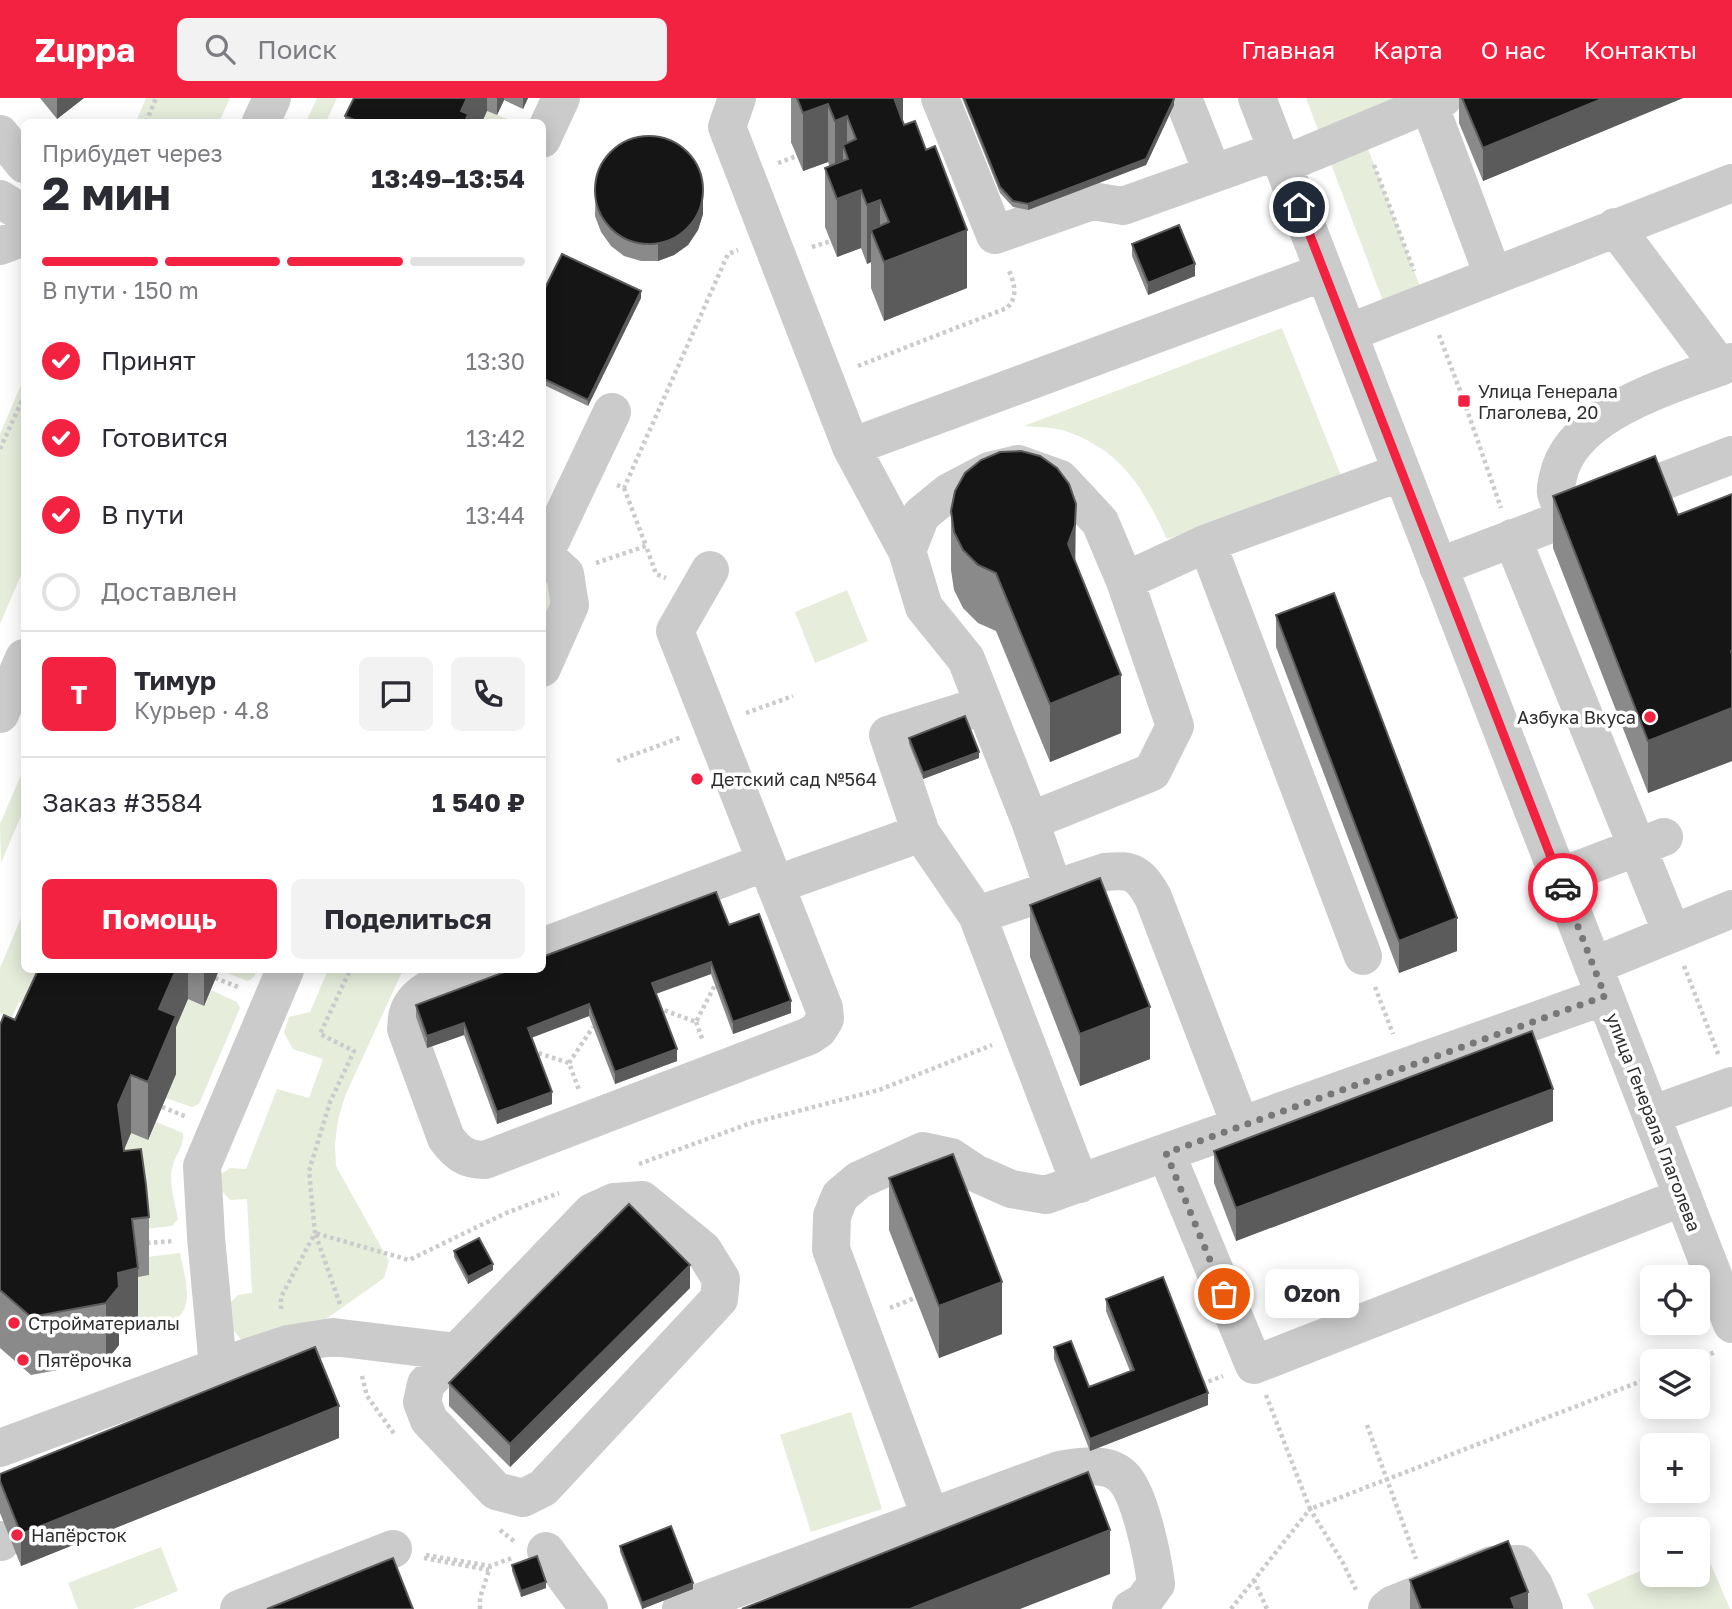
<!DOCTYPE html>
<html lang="ru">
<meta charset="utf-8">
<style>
body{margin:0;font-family:"Golos Text",sans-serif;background:#f2f2f3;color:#2b2b33;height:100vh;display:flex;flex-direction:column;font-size:26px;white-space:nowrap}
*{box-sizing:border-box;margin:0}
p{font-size:23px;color:#7c7c81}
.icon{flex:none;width:38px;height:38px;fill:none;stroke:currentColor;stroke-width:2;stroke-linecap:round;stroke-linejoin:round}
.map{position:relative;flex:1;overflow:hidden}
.side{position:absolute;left:21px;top:21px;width:525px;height:854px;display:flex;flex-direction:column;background:#fff;border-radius:10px;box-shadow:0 4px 18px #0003}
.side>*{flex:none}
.tools{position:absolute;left:1640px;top:1167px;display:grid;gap:14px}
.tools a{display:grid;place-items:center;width:70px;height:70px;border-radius:10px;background:#fff;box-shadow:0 4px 18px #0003;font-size:35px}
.pin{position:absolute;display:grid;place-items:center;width:60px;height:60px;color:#fff;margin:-30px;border:4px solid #fff;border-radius:50%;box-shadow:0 2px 7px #0007}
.courier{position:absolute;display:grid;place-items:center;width:70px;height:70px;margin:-35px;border:5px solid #f42241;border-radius:50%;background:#fff;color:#222;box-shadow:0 2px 9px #0007}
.bubble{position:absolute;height:49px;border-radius:10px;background:#fff;box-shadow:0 4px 18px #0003;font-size:23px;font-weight:700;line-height:49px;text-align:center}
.overview em{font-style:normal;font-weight:700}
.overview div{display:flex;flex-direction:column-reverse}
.overview{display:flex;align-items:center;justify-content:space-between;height:119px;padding:0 21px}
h1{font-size:46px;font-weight:700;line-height:52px}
.bar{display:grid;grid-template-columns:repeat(4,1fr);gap:10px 7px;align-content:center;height:84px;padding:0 21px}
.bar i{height:9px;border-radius:5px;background:#e1e1e2}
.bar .selected{background:#f42241}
.bar p{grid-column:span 4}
.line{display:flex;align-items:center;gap:18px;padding:0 21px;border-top:2px solid #e1e1e2}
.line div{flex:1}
.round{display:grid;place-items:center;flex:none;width:74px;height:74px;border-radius:10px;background:#f2f2f3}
ol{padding:0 21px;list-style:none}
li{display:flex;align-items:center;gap:21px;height:77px}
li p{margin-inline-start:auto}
li .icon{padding:7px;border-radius:50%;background:#f42241;color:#fff;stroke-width:4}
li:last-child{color:#7c7c81}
li i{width:38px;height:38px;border:4px solid #e1e1e2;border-radius:50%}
.action{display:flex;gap:14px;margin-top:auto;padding:14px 21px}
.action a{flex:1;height:80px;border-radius:10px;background:#f42241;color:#fff;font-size:28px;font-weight:700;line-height:80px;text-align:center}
.action a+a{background:#f2f2f3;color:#2b2b33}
header{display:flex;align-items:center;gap:42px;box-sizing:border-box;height:98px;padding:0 35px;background:#f42241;color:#fff}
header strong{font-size:33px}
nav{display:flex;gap:38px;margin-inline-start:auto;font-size:24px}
.search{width:490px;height:63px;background:#f2f2f3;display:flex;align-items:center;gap:18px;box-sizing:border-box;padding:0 24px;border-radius:10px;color:#7c7c81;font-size:26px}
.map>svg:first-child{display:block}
.green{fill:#e6eddb}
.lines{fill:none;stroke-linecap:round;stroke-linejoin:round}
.path{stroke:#cbcbcb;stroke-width:4.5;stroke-dasharray:3.5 3.5;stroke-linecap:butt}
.minor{stroke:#cbcbcb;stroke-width:38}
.wall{fill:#8a8a8a}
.shaded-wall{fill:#5b5b5b}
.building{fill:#151515;stroke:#5b5b5b;stroke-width:2}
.done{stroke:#777;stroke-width:7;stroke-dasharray:0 12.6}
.route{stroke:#f42241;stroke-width:9}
.poi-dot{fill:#f42241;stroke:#fff;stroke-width:2.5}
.labels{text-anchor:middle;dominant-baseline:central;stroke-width:7;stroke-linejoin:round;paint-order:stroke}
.poi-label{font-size:18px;fill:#2e2e2e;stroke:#fff;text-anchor:start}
.street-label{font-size:18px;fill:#2e2e2e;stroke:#fff}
</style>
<header>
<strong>Zuppa</strong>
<div class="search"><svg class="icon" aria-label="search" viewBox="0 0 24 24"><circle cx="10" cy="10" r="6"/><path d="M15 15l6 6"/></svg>Поиск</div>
<nav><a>Главная</a><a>Карта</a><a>О нас</a><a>Контакты</a></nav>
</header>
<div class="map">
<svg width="1732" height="1511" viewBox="0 0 1732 1511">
<rect width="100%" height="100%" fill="#fff"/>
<!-- green -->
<path class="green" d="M 146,0 L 230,0 L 219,24 L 136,24 Z
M 317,0 L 337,0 L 326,24 L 306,24 Z
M 1306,0 L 1443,0 L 1361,32 L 1426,204 L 1389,219 Z
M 487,13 L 515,24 L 482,24 Z
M 1282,230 L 1344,385 L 1167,441 C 1142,388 1121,351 1062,332 C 1050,329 1036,329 1024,328 Z
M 24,280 L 24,470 L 0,526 L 0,336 Z
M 543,479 L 555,494 L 543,551 Z
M 847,492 L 868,543 L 815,565 L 795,514 Z
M 24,670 L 24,711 L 1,765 L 0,726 Z
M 24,813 L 24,872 L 43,872 L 28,906 L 19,904 L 12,919 L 0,915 L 0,870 Z
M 219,872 L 257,872 L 254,879 L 248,883 Z
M 328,872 L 403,872 L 345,998 L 338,1022 L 335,1046 L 336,1068 L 389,1163 L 384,1180 L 312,1231 L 242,1243 L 228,1225 L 227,1208 L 238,1197 L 252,1195 L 247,1101 L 230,1102 L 219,1090 L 220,1077 L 230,1070 L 246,1071 L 277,991 L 309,1000 L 323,961 L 293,951 L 284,935 L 289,919 L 310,914 Z
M 211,892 L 237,904 L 240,910 L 199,1006 L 192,1009 L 166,1000 L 176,976 L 159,969 L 188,901 L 204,908 Z
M 156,1024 L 183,1035 C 185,1048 174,1058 172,1071 C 169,1087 175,1105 178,1121 L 172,1128 L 144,1131 L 118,1066 L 131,1035 L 148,1042 Z
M 180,1155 C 183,1174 198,1213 172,1222 C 162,1226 149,1226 138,1228 L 132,1179 L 147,1159 Z
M 851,1314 L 882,1411 L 811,1434 L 780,1337 Z
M 1702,1446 L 1730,1511 L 1594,1511 L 1587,1496 L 1652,1468 L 1652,1477 L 1698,1477 L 1698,1449 Z
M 161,1449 L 178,1493 L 133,1511 L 78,1511 L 68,1485 Z"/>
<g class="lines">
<!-- path -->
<path class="path" d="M 146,24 L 156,0
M 778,65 L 797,58
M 1374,67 L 1414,173
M 812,149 L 831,143
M 1439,237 L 1464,303 L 1501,410
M 858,268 L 1007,210 C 1019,197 1014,185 1008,170
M 0,351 L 24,298
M 617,387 L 624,390 L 728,156 L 738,152
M 624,390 L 646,448
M 596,465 L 646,448 L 656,476 L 666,480
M 746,615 L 793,598
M 617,663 L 682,639
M 1684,868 L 1719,958
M 215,880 L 241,890
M 1375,889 L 1393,936
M 658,910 L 696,924 L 715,887
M 696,924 L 703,943
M 532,953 L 569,965 L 579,992
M 569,965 L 593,929
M 162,1009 L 187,1019
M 639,1066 L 748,1026 L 879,992 L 992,947
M 147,1145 L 173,1143
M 340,1206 L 315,1135 L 409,1162 L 506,1115 L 559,1095
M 890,1210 L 915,1200
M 281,1211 L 281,1199 L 315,1135 L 309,1073 L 330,1004 L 354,953 L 320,936 L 350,872
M 1691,1264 L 1715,1254
M 362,1278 L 367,1298 L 395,1337
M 1202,1286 L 1223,1278
M 1266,1297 L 1310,1411 L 1652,1279
M 1367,1327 L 1416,1461
M 500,1432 L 515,1444
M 426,1457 L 490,1468 L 512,1460
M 424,1460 L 489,1472
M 1254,1482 L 1267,1511
M 480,1511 L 480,1500 L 490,1469
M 1231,1511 L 1310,1411 L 1343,1465 L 1357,1494"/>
<!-- minor -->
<path class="minor" d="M 737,0 L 727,29 L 851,349 L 1324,174
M 940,0 L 995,137 L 1092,103 L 1123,108 L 1277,53
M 1183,0 L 1213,76
M 1257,0 L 1732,1226
M 1429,6 L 1493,177
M 261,24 L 272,0
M 0,36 L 24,66
M 542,41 L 561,0
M 1282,67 L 1443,0
M 0,101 L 24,116
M 1615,129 L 1720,269
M 0,148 L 24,139
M 1348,235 L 1732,85
M 851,349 L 907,453 L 924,509 L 966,561 L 1030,723 L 1152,674 L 1175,628 L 1125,483 L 1100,424 L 1060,381 L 1018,366 L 989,373 L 949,394 L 921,417 L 907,453
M 1566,420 C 1563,412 1558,403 1556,395 C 1555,390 1557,384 1558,379 C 1571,313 1677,286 1732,264
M 1512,440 L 1672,835
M 1207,445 L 1363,858
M 542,455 L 565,476 L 570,507 L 542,570
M 545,455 L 612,314
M 1438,469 L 1732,357
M 1125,483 L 1207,445 L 1402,374
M 0,616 L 24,560
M 1030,723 L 1054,792
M 921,735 L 888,637 L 984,607
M 1559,779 L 1664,739
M 775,787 L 921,735 L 977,817 L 1080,1086
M 977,817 L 1105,774 C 1133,771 1139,775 1153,799 L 1241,1029
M 542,849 L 766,764
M 1593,868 L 1732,811
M 482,872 C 458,880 417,887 408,915 C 406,920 407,926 406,931 L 446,1040 C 457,1055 466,1062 485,1062 L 809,938 L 818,932 L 825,921 L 824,910 L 675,533 L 710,472
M 1651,1017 L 1732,988
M 1166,1055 L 1254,1267 L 1683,1099
M 642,1102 L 703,1152 L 721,1181 L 719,1201 L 543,1390 L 523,1400 L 496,1393 L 429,1322 L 422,1304 L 426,1286 L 592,1114 L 614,1104 Z
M 218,1269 L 288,1246 L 333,1239 L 457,1254
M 0,1350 L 218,1269 L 206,1139 L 202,1068 L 285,872
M 930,1418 L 831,1151 L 832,1118 L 840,1098 L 859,1082 L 923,1053 L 951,1059 L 975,1075 L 1011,1091 L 1046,1097 L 1605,898
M 0,1442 L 1,1444
M 546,1453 L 589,1511
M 239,1511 L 393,1451
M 681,1511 L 1059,1372 C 1078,1369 1106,1363 1122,1378 C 1140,1394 1153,1461 1156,1486 L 1143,1504 L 1131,1511
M 1387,1511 L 1392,1507 L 1492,1467 L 1519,1466 L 1534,1487 L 1544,1511"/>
</g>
<!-- wall -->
<path class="wall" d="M 40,0 L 84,0 L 57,21 Z
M 354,0 L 528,0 L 523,11 L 504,2 L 497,17 L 487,13 L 482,24 L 345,24 L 345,18 Z
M 791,0 L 903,0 L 903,24 L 967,190 L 884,223 L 871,190 L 871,164 L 867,166 L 861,150 L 837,159 L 825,129 L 825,70 L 830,69 L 828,64 L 803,73 L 791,44 Z
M 962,0 L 1173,0 L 1174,7 L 1146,67 L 1028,112 L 1013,109 L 1000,95 Z
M 1459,0 L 1683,0 L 1483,83 L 1459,25 Z
M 596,82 L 703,116 L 698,132 L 688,147 L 674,157 L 658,163 L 641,163 L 624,158 L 611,148 L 601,134 L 595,118 Z
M 1132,146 L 1195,178 L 1148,197 L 1132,158 Z
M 542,196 L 641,200 L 588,308 L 542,286 Z
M 1732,396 L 1732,663 L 1648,695 L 1553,450 L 1553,398 L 1678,417 Z
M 951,413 L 1076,465 L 1121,635 L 1050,664 L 996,533 L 978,525 L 963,510 L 954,492 L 951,472 Z
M 1276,517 L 1457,853 L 1399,875 L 1276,549 Z
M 909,640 L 979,660 L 923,681 L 909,646 Z
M 1030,807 L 1150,961 L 1080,988 L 1030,859 Z
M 729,827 L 791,915 L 733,936 L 711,876 L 656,896 L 677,963 L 615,986 L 589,918 L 531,940 L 552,1006 L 497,1026 L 464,937 L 427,950 L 416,919 L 416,907 Z
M 38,872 L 219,872 L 204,908 L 188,901 L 176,929 L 176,976 L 148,1042 L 131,1035 L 124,1052 L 149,1119 L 149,1177 L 138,1179 L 138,1228 L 119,1233 L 119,1247 L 106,1263 L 31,1277 L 0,1250 L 0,927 L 15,922 Z
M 1553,1023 L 1236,1143 L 1214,1085 L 1214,1053 Z
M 889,1080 L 1002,1236 L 939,1260 L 889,1132 Z
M 454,1153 L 493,1172 L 468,1186 L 454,1159 Z
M 690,1190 L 510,1369 L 449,1308 L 449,1285 Z
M 1106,1201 L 1208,1307 L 1090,1353 L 1054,1261 L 1054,1249 L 1089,1289 L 1130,1273 L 1106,1213 Z
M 339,1340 L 21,1468 L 0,1415 L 0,1376 Z
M 620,1448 L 693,1491 L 642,1511 L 620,1454 Z
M 512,1467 L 546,1490 L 521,1499 L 512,1473 Z
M 1410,1482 L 1528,1511 L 1410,1511 Z"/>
<!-- shaded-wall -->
<path class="shaded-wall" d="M 57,0 L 84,0 L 57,21 Z
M 467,0 L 487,0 L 487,13 L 482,24 L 461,24 L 461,13 Z
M 497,0 L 504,0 L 504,2 L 497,17 Z
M 523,0 L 528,0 L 523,11 Z
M 892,0 L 903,0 L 903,52 Z
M 1604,0 L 1683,0 L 1483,83 L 1483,50 Z
M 1174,1 L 1174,7 L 1146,67 L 1028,112 L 1028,106 Z
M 828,6 L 828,64 L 803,73 L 803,15 Z
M 847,18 L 847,58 L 843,47 L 843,78 L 835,82 L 835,23 Z
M 861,92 L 861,150 L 837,159 L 837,101 Z
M 703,98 L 703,116 L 698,132 L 688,147 L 674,157 L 658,163 L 658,145 Z
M 880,102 L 880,154 L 871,132 L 871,164 L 867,166 L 867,107 Z
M 967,132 L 967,190 L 884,223 L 884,164 Z
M 1195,166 L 1195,178 L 1148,197 L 1148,185 Z
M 641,193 L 641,200 L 588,308 L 588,302 Z
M 1076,406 L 1075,485 L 1068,446 Z
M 1121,577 L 1121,635 L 1050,664 L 1050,606 Z
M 1732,610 L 1732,663 L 1648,695 L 1648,643 Z
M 979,654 L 979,660 L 923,681 L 923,675 Z
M 1457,820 L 1457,853 L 1399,875 L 1399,843 Z
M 711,864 L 711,876 L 652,897 L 652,885 Z
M 176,872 L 188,872 L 188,901 L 176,929 L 176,976 L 148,1042 L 148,984 L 159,911 Z
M 204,872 L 219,872 L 204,908 Z
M 791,903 L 791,915 L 733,936 L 733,924 Z
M 589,906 L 589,918 L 528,941 L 528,930 Z
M 1150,909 L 1150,961 L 1080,988 L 1080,936 Z
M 464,925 L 464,937 L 427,950 L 427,938 Z
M 677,951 L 677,963 L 615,986 L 615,974 Z
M 131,977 L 131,1035 L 118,1066 L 118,1007 Z
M 1553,991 L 1553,1023 L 1236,1143 L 1236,1110 Z
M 552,994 L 552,1006 L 497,1026 L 497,1014 Z
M 493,1166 L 493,1172 L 468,1186 L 468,1179 Z
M 690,1167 L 690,1190 L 510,1369 L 510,1346 Z
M 138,1170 L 138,1228 L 119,1233 L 119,1247 L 106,1263 L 106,1205 L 118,1175 Z
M 1002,1184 L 1002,1236 L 939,1260 L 939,1208 Z
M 1208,1295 L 1208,1307 L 1090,1353 L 1090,1341 Z
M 339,1308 L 339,1340 L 21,1468 L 21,1436 Z
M 1110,1432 L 1110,1476 L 1020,1511 L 910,1511 Z
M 546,1484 L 546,1490 L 521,1499 L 521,1493 Z
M 693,1485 L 693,1491 L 642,1511 L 642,1505 Z
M 1528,1494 L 1528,1511 L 1511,1511 L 1511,1500 Z"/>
<!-- building -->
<path class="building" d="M 354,0 L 467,0 L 461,13 L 468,16 L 465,24 L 359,24 L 345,18 Z
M 797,0 L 894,0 L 904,27 L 915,23 L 926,52 L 935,48 L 967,132 L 884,164 L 871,132 L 889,124 L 880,102 L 867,107 L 861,92 L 837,101 L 825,70 L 848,61 L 843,47 L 856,41 L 847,18 L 835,23 L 828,6 L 803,15 Z
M 964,0 L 1173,0 L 1174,1 L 1146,61 L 1028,106 L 1013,103 L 1000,89 Z
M 1462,0 L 1604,0 L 1483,50 Z
M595 92a54 54 0 1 1 108 0a54 54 0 1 1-108 0Z
M 1179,127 L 1195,166 L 1148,185 L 1132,146 Z
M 562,156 L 641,193 L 588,302 L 542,280 L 542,196 Z
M 1021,353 L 1040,358 L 1057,370 L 1069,386 L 1076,406 L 1075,427 L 1068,446 L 1121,577 L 1050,606 L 996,475 L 978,467 L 963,452 L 954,434 L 951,413 L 955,393 L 965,375 L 981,362 L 1000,354 Z
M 1655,358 L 1678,417 L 1732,396 L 1732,552 L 1731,553 L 1732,556 L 1732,610 L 1648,643 L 1553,398 Z
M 1334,495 L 1457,820 L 1399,843 L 1276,517 Z
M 965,618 L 979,654 L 923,675 L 909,640 Z
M 1100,780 L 1150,909 L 1080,936 L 1030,807 Z
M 716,794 L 729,827 L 759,816 L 791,903 L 733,924 L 711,864 L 652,885 L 677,951 L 615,974 L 589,906 L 528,930 L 552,994 L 497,1014 L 464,925 L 427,938 L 416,907 L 510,872 L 542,872 L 542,859 Z
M 38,872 L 176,872 L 159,911 L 176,918 L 148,984 L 131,977 L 118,1007 L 124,1053 L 141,1051 L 146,1087 L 149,1119 L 132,1121 L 138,1170 L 118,1175 L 119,1189 L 106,1205 L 31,1219 L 0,1192 L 0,927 L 4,917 L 15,922 Z
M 1532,933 L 1553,991 L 1236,1110 L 1214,1053 Z
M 953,1056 L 1002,1184 L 939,1208 L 889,1080 Z
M 629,1106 L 690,1167 L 510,1346 L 449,1285 Z
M 479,1140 L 493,1166 L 468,1179 L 454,1153 Z
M 1163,1179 L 1208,1295 L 1090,1341 L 1054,1249 L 1071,1243 L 1089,1289 L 1134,1272 L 1106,1201 Z
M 315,1249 L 339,1308 L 21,1436 L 0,1383 L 0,1376 Z
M 1088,1374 L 1110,1432 L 910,1511 L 742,1511 Z
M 671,1428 L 693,1485 L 642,1505 L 620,1448 Z
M 1508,1443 L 1528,1494 L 1511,1500 L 1515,1511 L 1421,1511 L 1410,1482 Z
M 537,1458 L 546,1484 L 521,1493 L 512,1467 Z
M 393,1460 L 413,1511 L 267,1511 Z"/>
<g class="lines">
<!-- done -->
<path class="done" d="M 1224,1196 L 1166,1055 L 1605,898 L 1563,790"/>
<!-- route -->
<path class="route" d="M 1299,109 L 1563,790"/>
</g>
<!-- markers -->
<g class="poi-dot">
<rect x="1457" y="296" width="14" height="14" rx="3.5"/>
<circle cx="1650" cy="619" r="7"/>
<circle cx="697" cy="681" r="7"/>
<circle cx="14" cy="1225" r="7"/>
<circle cx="23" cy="1262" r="7"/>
<circle cx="17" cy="1437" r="7"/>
</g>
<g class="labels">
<!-- poi labels -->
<g class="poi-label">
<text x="1478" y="293">Улица Генерала<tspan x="1478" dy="21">Глаголева, 20</tspan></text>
<text x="1636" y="619" text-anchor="end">Азбука Вкуса</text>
<text x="711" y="681">Детский сад №564</text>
<text x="28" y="1225">Стройматериалы</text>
<text x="37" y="1262">Пятёрочка</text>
<text x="31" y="1437">Напёрсток</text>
</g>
<!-- street labels -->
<g class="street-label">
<text transform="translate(1654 1024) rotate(69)">улица Генерала Глаголева</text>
</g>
</g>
</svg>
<div class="tools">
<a><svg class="icon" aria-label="locate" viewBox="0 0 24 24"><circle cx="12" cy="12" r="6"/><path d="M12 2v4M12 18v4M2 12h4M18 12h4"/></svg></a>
<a><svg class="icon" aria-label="layers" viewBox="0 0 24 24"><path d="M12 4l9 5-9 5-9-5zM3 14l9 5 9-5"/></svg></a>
<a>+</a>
<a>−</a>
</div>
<div class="pin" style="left:1224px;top:1196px;background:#ea580c"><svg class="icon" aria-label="bag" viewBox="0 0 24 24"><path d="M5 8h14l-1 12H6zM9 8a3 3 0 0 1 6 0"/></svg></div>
<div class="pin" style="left:1299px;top:109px;background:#1f2937"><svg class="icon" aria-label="home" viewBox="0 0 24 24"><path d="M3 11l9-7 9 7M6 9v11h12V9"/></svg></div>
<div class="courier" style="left:1563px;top:790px"><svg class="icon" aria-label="car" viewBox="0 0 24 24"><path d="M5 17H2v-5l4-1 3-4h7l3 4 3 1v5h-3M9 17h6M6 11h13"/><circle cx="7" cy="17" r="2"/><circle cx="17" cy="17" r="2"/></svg></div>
<div class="bubble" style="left:1265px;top:1171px;width:94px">Ozon</div>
<section class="side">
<div class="overview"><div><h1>2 мин</h1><p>Прибудет через</p></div><em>13:49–13:54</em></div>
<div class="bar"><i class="selected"></i><i class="selected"></i><i class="selected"></i><i></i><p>В пути · 150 m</p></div>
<ol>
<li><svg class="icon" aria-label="check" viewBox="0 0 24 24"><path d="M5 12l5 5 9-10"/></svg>Принят<p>13:30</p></li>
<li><svg class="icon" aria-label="check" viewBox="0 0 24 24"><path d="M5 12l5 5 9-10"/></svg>Готовится<p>13:42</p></li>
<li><svg class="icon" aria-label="check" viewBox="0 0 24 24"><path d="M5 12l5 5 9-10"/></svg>В пути<p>13:44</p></li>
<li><i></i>Доставлен</li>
</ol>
<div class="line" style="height:126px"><b class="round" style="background:#f42241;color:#fff">Т</b><div><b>Тимур</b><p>Курьер · 4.8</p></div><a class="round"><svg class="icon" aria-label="chat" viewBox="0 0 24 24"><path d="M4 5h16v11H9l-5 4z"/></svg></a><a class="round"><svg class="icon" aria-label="phone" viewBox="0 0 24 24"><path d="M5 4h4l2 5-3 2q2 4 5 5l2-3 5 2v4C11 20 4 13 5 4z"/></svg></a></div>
<div class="line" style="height:91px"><div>Заказ #3584</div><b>1 540 ₽</b></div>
<div class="action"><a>Помощь</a><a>Поделиться</a></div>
</section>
</div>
